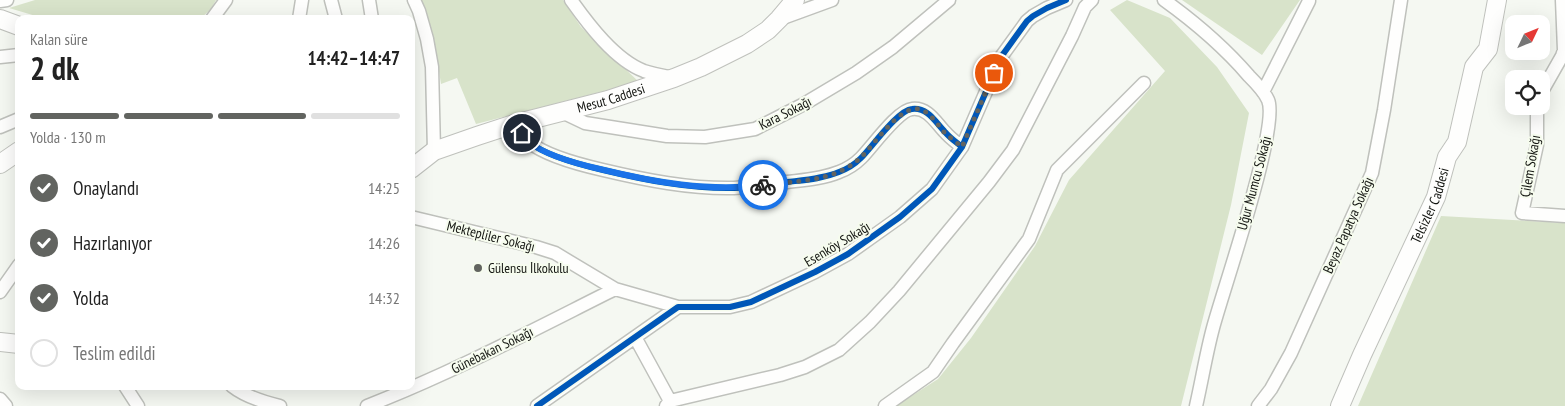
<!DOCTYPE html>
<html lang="tr">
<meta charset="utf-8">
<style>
body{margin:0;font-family:"PT Sans Narrow",sans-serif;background:#f6f6f6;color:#222;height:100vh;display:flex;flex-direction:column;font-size:19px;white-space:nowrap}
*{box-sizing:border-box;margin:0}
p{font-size:16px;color:#767676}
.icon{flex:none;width:28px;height:28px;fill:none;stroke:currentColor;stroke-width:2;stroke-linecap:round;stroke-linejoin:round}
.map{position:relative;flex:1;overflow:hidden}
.side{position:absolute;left:15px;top:15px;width:400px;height:375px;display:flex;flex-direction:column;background:#fff;border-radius:10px;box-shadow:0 5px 20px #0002}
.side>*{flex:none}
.needle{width:32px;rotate:47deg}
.controls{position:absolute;left:1505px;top:15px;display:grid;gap:10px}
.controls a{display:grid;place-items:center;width:45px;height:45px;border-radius:10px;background:#fff;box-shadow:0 5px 20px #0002;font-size:25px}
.pin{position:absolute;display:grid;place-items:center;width:42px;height:42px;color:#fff;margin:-21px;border:2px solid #fff;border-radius:50%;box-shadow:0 1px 5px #0007}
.courier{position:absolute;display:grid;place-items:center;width:50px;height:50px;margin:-25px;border:4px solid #1a73e8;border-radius:50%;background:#fff;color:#222;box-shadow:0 1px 6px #0007}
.summary em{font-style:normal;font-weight:600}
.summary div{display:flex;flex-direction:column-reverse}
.summary{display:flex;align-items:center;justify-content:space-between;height:85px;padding:0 15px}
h1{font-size:32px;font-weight:600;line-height:38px}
.bar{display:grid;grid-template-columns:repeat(4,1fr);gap:8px 5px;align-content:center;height:60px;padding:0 15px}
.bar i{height:6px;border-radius:4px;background:#e0e0e0}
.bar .current{background:#626460}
.bar p{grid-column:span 4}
ol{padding:0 15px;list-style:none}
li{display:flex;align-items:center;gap:15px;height:55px}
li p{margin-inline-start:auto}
li .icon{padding:5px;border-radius:50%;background:#626460;color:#fff;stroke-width:4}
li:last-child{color:#767676}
li i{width:28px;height:28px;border:2px solid #e0e0e0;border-radius:50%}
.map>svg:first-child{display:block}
.green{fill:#d8e3ca}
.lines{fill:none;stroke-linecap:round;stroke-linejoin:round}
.street-casing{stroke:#bfc1bc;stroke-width:15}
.secondary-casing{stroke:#bfc1bc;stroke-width:20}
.street{stroke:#fefefd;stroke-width:12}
.secondary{stroke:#fefefd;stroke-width:18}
.cycleway-casing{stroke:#f6fcee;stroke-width:9}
.cycleway{stroke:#0057b8;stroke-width:6}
.done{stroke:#626460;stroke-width:5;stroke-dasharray:0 9}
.route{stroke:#1a73e8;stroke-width:6}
.poi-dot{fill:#626460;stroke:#f6fcee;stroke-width:2}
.labels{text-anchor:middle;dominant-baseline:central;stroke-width:4;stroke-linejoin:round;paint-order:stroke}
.street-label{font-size:14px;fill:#131511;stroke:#f6fcee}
.poi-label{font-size:14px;fill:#131511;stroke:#f6fcee;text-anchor:start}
</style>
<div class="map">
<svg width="1565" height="406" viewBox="0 0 1565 406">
<rect width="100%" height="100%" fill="#f5f8f2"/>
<!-- green -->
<path class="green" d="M 35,0 L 216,0 L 211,9 L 200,19 L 46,19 L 9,8 Z
M 420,0 L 563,0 L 581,27 L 639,82 L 476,124 L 457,78 L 441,84 L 434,39 Z
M 1127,0 L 1170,18 L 1217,67 L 1249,113 L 1231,205 L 1181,406 L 896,406 L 938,379 L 971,338 L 1035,246 L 1069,180 L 1165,71 L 1110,10 Z
M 1182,0 L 1300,0 L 1262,55 Z
M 1441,216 L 1565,223 L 1565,406 L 1358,406 Z"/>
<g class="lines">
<defs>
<path id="street" d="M 331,0 L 336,19
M 369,0 L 372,19
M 414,0 L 419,11 L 427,39 L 432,67 L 434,151
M 571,0 C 588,24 615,60 644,71 C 653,74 664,76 674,78
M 1164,0 C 1196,23 1224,47 1249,76 C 1256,83 1264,91 1268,100 C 1280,126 1223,290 1213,328 C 1206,354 1202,380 1196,406
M 0,1 L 7,0
M 212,19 L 226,0
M 299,19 L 302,0
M 780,19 L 832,0
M 0,57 L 19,55
M 1263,92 L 1309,1
M 1541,93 L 1562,56 L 1564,50 L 1562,0
M 1538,106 L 1537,114 L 1537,145 L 1522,213 L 1565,216
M 562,112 L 585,123 L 667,136 L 705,137 L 755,129 L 804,104 L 856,73 L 893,47 L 949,0
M 514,124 C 519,129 523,137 529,142 C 546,156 581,165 603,170 C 645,180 690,189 734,188 C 752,187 769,184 787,182 C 804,180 822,179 839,172 C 847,169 855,164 861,158 C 872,147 898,110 912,109 C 928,107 936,123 945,132 C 950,138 956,142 962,147
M 0,127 L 19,119
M 411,217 L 536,247 L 555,253 L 615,289 L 678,307
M 0,292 L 19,265
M 635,337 L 670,401
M 125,386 L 138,406
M 232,386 C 246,397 263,402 280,406
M 0,399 L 6,406
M 367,406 C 452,373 533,330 615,289
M 537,406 L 678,307 L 730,307 L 751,302 L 815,272 L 848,254 L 900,217 L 932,189 L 962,147 L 1001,57 L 1027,21 L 1033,16 L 1047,8 L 1066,0
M 666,406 L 670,401 L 780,375 L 805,367 L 839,350 L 870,322 L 899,291 L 989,182 L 1013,150 L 1072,36 L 1085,7 L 1092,0
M 885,406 L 933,372 L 953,343 L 1029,239 L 1057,170 L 1144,83
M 1258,406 L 1271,389 L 1291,353 L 1372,173 L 1384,110 L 1401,0"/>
<g id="secondary">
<path d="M 0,19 L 19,26"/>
<path d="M 0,164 L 19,151"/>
<path id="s1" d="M 411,169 L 434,151 L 477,136 L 514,124 L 608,100 L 674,78 L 701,67 L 747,44 L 768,30 L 779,19 L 795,0"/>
<path d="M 0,342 L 19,344"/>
<path id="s2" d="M 1340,406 L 1362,355 L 1436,197 L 1447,157 L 1457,142 L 1474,67 L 1488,49 L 1497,0"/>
</g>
</defs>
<!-- street casing -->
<use href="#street" class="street-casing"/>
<!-- secondary casing -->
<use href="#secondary" class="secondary-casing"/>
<!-- street -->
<use href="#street" class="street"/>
<!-- secondary -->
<use href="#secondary" class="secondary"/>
<defs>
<path id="cycleway" d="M 514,124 C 519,129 523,137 529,142 C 546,156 581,165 603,170 C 645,180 690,189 734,188 C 752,187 769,184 787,182 C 804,180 822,179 839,172 C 847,169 855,164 861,158 C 872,147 898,110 912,109 C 928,107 936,123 945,132 C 950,138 956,142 962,147
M 537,406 L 678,307 L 730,307 L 751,302 L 815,272 L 848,254 L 900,217 L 932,189 L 962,147 L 1001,57 L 1027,21 L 1033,16 L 1047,8 L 1066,0"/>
</defs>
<!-- cycleway casing -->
<use href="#cycleway" class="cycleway-casing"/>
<!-- cycleway -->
<use href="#cycleway" class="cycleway"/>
</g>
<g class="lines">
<!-- done -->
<path class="done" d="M 763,185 C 795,181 834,182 859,159 C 873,147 899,105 919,109 C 930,112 937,124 944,132 C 949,137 956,142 962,147 L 994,73"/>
<!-- route -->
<path class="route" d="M 522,133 C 524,136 526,139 529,142 C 546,156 578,164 600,169 C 653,182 709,192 763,185"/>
</g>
<!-- markers -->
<circle class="poi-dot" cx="478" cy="268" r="5"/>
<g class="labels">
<!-- street labels -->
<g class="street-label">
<text stroke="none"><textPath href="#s1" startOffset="214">Mesut Caddesi</textPath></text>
<text transform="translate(785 113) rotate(-27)">Kara Sokağı</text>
<text transform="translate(1530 166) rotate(-80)">Çilem Sokağı</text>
<text transform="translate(1254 183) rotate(-75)">Uğur Mumcu Sokağı</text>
<text stroke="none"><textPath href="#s2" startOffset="220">Telsizler Caddesi</textPath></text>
<text transform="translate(1348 225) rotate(-66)">Beyaz Papatya Sokağı</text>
<text transform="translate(491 236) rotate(14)">Mektepliler Sokağı</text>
<text transform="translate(837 244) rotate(-31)">Esenköy Sokağı</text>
<text transform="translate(492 350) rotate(-26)">Günebakan Sokağı</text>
</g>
<!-- poi labels -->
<g class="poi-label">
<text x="488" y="268">Gülensu İlkokulu</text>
</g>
</g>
</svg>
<div class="controls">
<a><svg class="needle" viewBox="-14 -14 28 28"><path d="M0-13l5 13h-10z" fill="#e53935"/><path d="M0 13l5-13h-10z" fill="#767676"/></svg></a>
<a><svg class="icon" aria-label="locate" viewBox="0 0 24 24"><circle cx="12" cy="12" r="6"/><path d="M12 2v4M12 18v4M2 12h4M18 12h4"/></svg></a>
</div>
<div class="pin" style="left:994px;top:73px;background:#ea580c"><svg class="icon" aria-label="bag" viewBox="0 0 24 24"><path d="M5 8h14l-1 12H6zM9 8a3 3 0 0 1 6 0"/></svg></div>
<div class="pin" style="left:522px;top:133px;background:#1f2937"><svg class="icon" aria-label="home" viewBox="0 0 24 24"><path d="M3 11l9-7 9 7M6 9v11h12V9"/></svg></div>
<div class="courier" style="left:763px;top:185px"><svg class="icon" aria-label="bike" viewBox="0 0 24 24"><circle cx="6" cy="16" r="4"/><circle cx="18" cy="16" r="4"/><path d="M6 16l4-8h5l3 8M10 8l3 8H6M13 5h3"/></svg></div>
<section class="side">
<div class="summary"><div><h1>2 dk</h1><p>Kalan süre</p></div><em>14:42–14:47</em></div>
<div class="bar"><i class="current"></i><i class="current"></i><i class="current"></i><i></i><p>Yolda · 130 m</p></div>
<ol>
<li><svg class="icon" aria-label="check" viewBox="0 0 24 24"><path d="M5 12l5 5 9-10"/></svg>Onaylandı<p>14:25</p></li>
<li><svg class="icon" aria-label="check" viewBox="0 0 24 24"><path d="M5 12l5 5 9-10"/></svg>Hazırlanıyor<p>14:26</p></li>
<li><svg class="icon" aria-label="check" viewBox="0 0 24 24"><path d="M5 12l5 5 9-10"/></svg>Yolda<p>14:32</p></li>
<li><i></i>Teslim edildi</li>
</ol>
</section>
</div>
